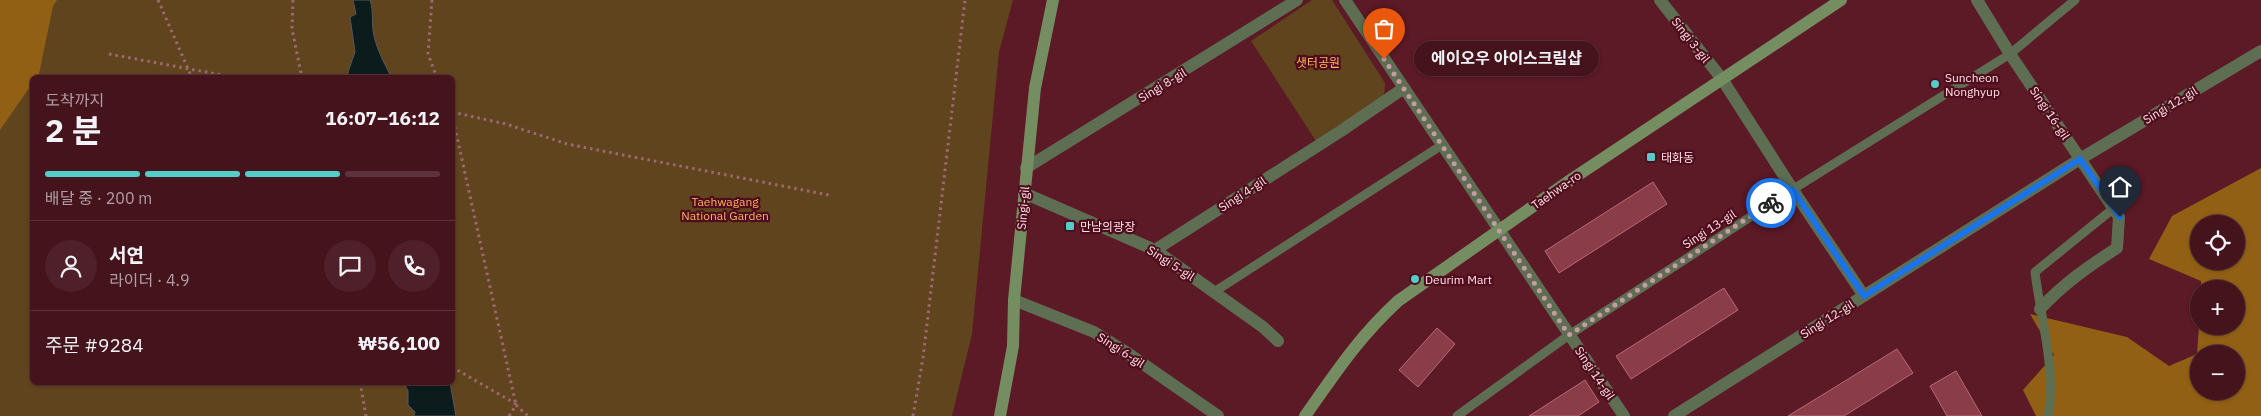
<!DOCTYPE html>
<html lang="ko">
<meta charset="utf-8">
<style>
body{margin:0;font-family:"IBM Plex Sans","Noto Sans KR",sans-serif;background:#4f2029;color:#f1f3f6;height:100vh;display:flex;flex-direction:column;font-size:19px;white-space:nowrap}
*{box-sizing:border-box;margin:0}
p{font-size:16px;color:#b09ea3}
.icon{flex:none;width:28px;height:28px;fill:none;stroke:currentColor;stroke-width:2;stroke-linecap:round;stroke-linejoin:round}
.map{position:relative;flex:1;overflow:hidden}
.details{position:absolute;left:30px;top:75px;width:425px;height:310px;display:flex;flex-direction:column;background:#45131c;border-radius:8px;box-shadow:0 1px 4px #0004,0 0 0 1px #5d323b}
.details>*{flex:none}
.fabs{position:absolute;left:2190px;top:215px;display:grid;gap:10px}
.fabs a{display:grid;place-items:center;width:55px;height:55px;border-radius:50%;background:#45131c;box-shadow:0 1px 4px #0004,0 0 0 1px #5d323b;font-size:25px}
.pin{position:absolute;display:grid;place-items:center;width:42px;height:42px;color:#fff;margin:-51px -21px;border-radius:50% 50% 50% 0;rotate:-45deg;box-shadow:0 0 5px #0007}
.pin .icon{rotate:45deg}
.courier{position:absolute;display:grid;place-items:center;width:50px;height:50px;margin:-25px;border:4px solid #1a73e8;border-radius:50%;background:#fff;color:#222;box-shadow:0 1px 6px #0007}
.bubble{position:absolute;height:35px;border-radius:18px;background:#45131c;box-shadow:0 1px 4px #0004,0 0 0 1px #5d323b;font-size:16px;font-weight:700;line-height:35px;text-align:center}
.headline em{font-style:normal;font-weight:700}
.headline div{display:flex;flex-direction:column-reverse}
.headline{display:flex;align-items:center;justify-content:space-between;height:85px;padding:0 15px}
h1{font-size:32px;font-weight:700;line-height:38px}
.bar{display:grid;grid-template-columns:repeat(4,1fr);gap:8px 5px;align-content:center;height:60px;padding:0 15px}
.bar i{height:6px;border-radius:4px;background:#5d323b}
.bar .on{background:#53cdc9}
.bar p{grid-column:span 4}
.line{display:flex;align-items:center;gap:12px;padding:0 15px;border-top:1px solid #5d323b}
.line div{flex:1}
.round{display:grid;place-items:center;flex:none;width:52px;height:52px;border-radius:26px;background:#4f2029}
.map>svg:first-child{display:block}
.green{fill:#60441e;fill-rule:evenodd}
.forest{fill:#916014;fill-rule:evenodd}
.water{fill:#0c1b1b;stroke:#555758}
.building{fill:#8a3d49;stroke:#b66a74}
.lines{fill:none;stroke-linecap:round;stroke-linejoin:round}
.path{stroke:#9c6972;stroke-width:3;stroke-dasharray:2.5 4;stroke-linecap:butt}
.lane{stroke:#5e6e52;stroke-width:9}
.street{stroke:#5e6e52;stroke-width:12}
.secondary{stroke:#758e61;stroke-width:12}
.done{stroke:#c59ca3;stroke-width:5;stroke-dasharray:0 9}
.route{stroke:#1a73e8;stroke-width:6}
.poi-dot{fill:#53cdc9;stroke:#4f0c1d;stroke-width:2}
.labels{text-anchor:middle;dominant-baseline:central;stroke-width:4.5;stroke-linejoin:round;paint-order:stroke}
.street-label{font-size:12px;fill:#fee3e6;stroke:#4f0c1d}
.park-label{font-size:12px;fill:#fbb658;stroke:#4f0c1d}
.poi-label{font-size:12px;fill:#fee3e6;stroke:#4f0c1d;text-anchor:start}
</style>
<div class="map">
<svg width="2261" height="416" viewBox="0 0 2261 416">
<rect width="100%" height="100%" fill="#5c1926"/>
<!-- green -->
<path class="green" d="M 0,0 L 1013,0 L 999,52 L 972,334 L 952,416 L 0,416 ZM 32,78 L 452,78 L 452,382 L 32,382 Z
M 1312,0 L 1332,0 L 1385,83 L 1384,96 L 1316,141 L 1251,41 Z"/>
<!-- forest -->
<path class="forest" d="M 0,0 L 57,0 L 53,6 L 39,74 L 37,77 L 32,78 L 32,84 L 0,130 Z
M 2261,168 L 2261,416 L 2036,416 L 2023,390 L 2054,355 L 2030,314 L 2127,337 L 2169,366 L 2197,354 L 2199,326 L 2236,326 L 2236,289 L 2201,289 L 2201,281 L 2149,259 L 2172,216 ZM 2199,224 L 2236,224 L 2236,261 L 2199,261 ZM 2199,354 L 2236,354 L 2236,391 L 2199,391 Z"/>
<!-- water -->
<path class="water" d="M 353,0 L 370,0 C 374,11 371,23 374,36 C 377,50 385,64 391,77 L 349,77 L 348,72 L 355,52 L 350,17 L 356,14 Z
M 404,383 L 450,383 L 456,416 L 414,416 L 415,412 L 408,405 L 408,391 Z"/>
<!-- building -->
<path class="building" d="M 1653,182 L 1667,204 L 1559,273 L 1545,251 Z
M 1724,288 L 1738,310 L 1631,379 L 1616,356 Z
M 1437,328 L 1455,344 L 1418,387 L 1399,370 Z
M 1897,349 L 1913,373 L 1844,416 L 1788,416 Z
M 1956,371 L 1982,416 L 1947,416 L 1930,386 Z
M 1585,380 L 1599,402 L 1578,416 L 1529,416 Z"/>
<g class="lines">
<!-- path -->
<path class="path" d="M 158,0 L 192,78
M 293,0 L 292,29 L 302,78
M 432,0 L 428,54 L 437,78
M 109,54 L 238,78
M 452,112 L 506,124 L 567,144 L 829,195
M 452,114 L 516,405
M 452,367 L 516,404
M 360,382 L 366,416
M 509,416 L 516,405 L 528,416
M 913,416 L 923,358 L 965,0"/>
<!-- lane -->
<path class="lane" d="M 1214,292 L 1442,145
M 1457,416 L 1569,335 L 1787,193 L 2010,54 L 2075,0
M 2048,416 C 2057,373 2040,315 2035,272 L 2114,208"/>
<!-- street -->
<path class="street" d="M 1345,0 L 1624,416
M 1660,0 L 1722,79 L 1793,190 L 1864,296
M 1977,0 L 2010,54 L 2119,217 L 2117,248 C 2089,266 2063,284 2040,309
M 1026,168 L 1297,0
M 1024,193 L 1155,250 L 1263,327 L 1278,341
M 1155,250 L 1341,131 L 1404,88
M 1014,300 L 1094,332 L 1126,352 L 1218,416
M 1674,416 L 2080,159 L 2261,51"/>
<!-- secondary -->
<path class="secondary" d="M 1000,416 L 1013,346 L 1014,300 L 1035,88 L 1053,0
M 1305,416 C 1336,372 1358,338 1398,301 L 1572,179 L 1841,0"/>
</g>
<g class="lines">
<!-- done -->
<path class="done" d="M 1384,59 L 1569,335 L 1771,203"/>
<!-- route -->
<path class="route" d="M 1771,203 L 1793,190 L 1864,296 L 2080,159 L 2120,217"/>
</g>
<!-- markers -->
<g class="poi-dot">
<circle cx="1935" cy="84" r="5"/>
<rect x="1646" y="152" width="10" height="10" rx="2.5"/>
<rect x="1065" y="221" width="10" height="10" rx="2.5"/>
<circle cx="1415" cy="279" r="5"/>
</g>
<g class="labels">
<!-- street labels -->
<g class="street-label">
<text transform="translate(1691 40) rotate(52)">Singi 3-gil</text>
<text transform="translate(1162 85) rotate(-31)">Singi 8-gil</text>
<text transform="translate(2170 105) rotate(-31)">Singi 12-gil</text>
<text transform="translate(2050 113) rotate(56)">Singi 16-gil</text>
<text transform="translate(1556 190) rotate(-35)">Taehwa-ro</text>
<text transform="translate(1242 194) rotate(-33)">Singi 4-gil</text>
<text transform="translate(1023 208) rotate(-85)">Singi-gil</text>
<text transform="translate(1709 229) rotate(-33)">Singi 13-gil</text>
<text transform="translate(1171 263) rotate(33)">Singi 5-gil</text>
<text transform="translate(1827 319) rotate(-32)">Singi 12-gil</text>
<text transform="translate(1121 350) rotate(33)">Singi 6-gil</text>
<text transform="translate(1595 373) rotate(56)">Singi 14-gil</text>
</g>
<!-- park labels -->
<g class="park-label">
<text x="1318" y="62">샛터공원</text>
<text x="725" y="201">Taehwagang<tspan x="725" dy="14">National Garden</tspan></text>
</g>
<!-- poi labels -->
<g class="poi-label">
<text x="1945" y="77">Suncheon<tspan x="1945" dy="14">Nonghyup</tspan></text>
<text x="1661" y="157">태화동</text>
<text x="1080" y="226">만남의광장</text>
<text x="1425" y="279">Deurim Mart</text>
</g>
</g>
</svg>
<div class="fabs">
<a><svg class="icon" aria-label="locate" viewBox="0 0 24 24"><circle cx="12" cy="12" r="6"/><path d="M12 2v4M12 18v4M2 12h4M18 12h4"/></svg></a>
<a>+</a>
<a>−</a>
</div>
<div class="pin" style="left:1384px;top:59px;background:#ea580c"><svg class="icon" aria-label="bag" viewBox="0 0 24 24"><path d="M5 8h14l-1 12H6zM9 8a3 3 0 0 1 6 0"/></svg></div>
<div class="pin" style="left:2120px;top:217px;background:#1f2937"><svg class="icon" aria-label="home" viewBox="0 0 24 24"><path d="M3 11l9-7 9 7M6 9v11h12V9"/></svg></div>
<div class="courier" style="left:1771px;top:203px"><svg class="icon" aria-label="bike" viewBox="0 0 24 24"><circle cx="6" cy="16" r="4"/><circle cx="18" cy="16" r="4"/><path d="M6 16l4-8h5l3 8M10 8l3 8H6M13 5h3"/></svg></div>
<div class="bubble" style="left:1414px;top:41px;width:185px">에이오우 아이스크림샵</div>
<section class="details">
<div class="headline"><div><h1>2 분</h1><p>도착까지</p></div><em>16:07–16:12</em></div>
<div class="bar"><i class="on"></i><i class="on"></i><i class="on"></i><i></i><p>배달 중 · 200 m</p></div>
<div class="line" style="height:90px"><a class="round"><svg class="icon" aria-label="person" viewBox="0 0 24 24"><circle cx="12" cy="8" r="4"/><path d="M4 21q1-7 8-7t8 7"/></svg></a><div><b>서연</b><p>라이더 · 4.9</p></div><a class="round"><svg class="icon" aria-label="chat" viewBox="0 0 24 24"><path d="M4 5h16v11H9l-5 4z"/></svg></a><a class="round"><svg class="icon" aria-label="phone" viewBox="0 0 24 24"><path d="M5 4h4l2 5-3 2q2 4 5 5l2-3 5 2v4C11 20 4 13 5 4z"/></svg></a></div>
<div class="line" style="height:65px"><div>주문 #9284</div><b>₩56,100</b></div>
</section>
</div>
